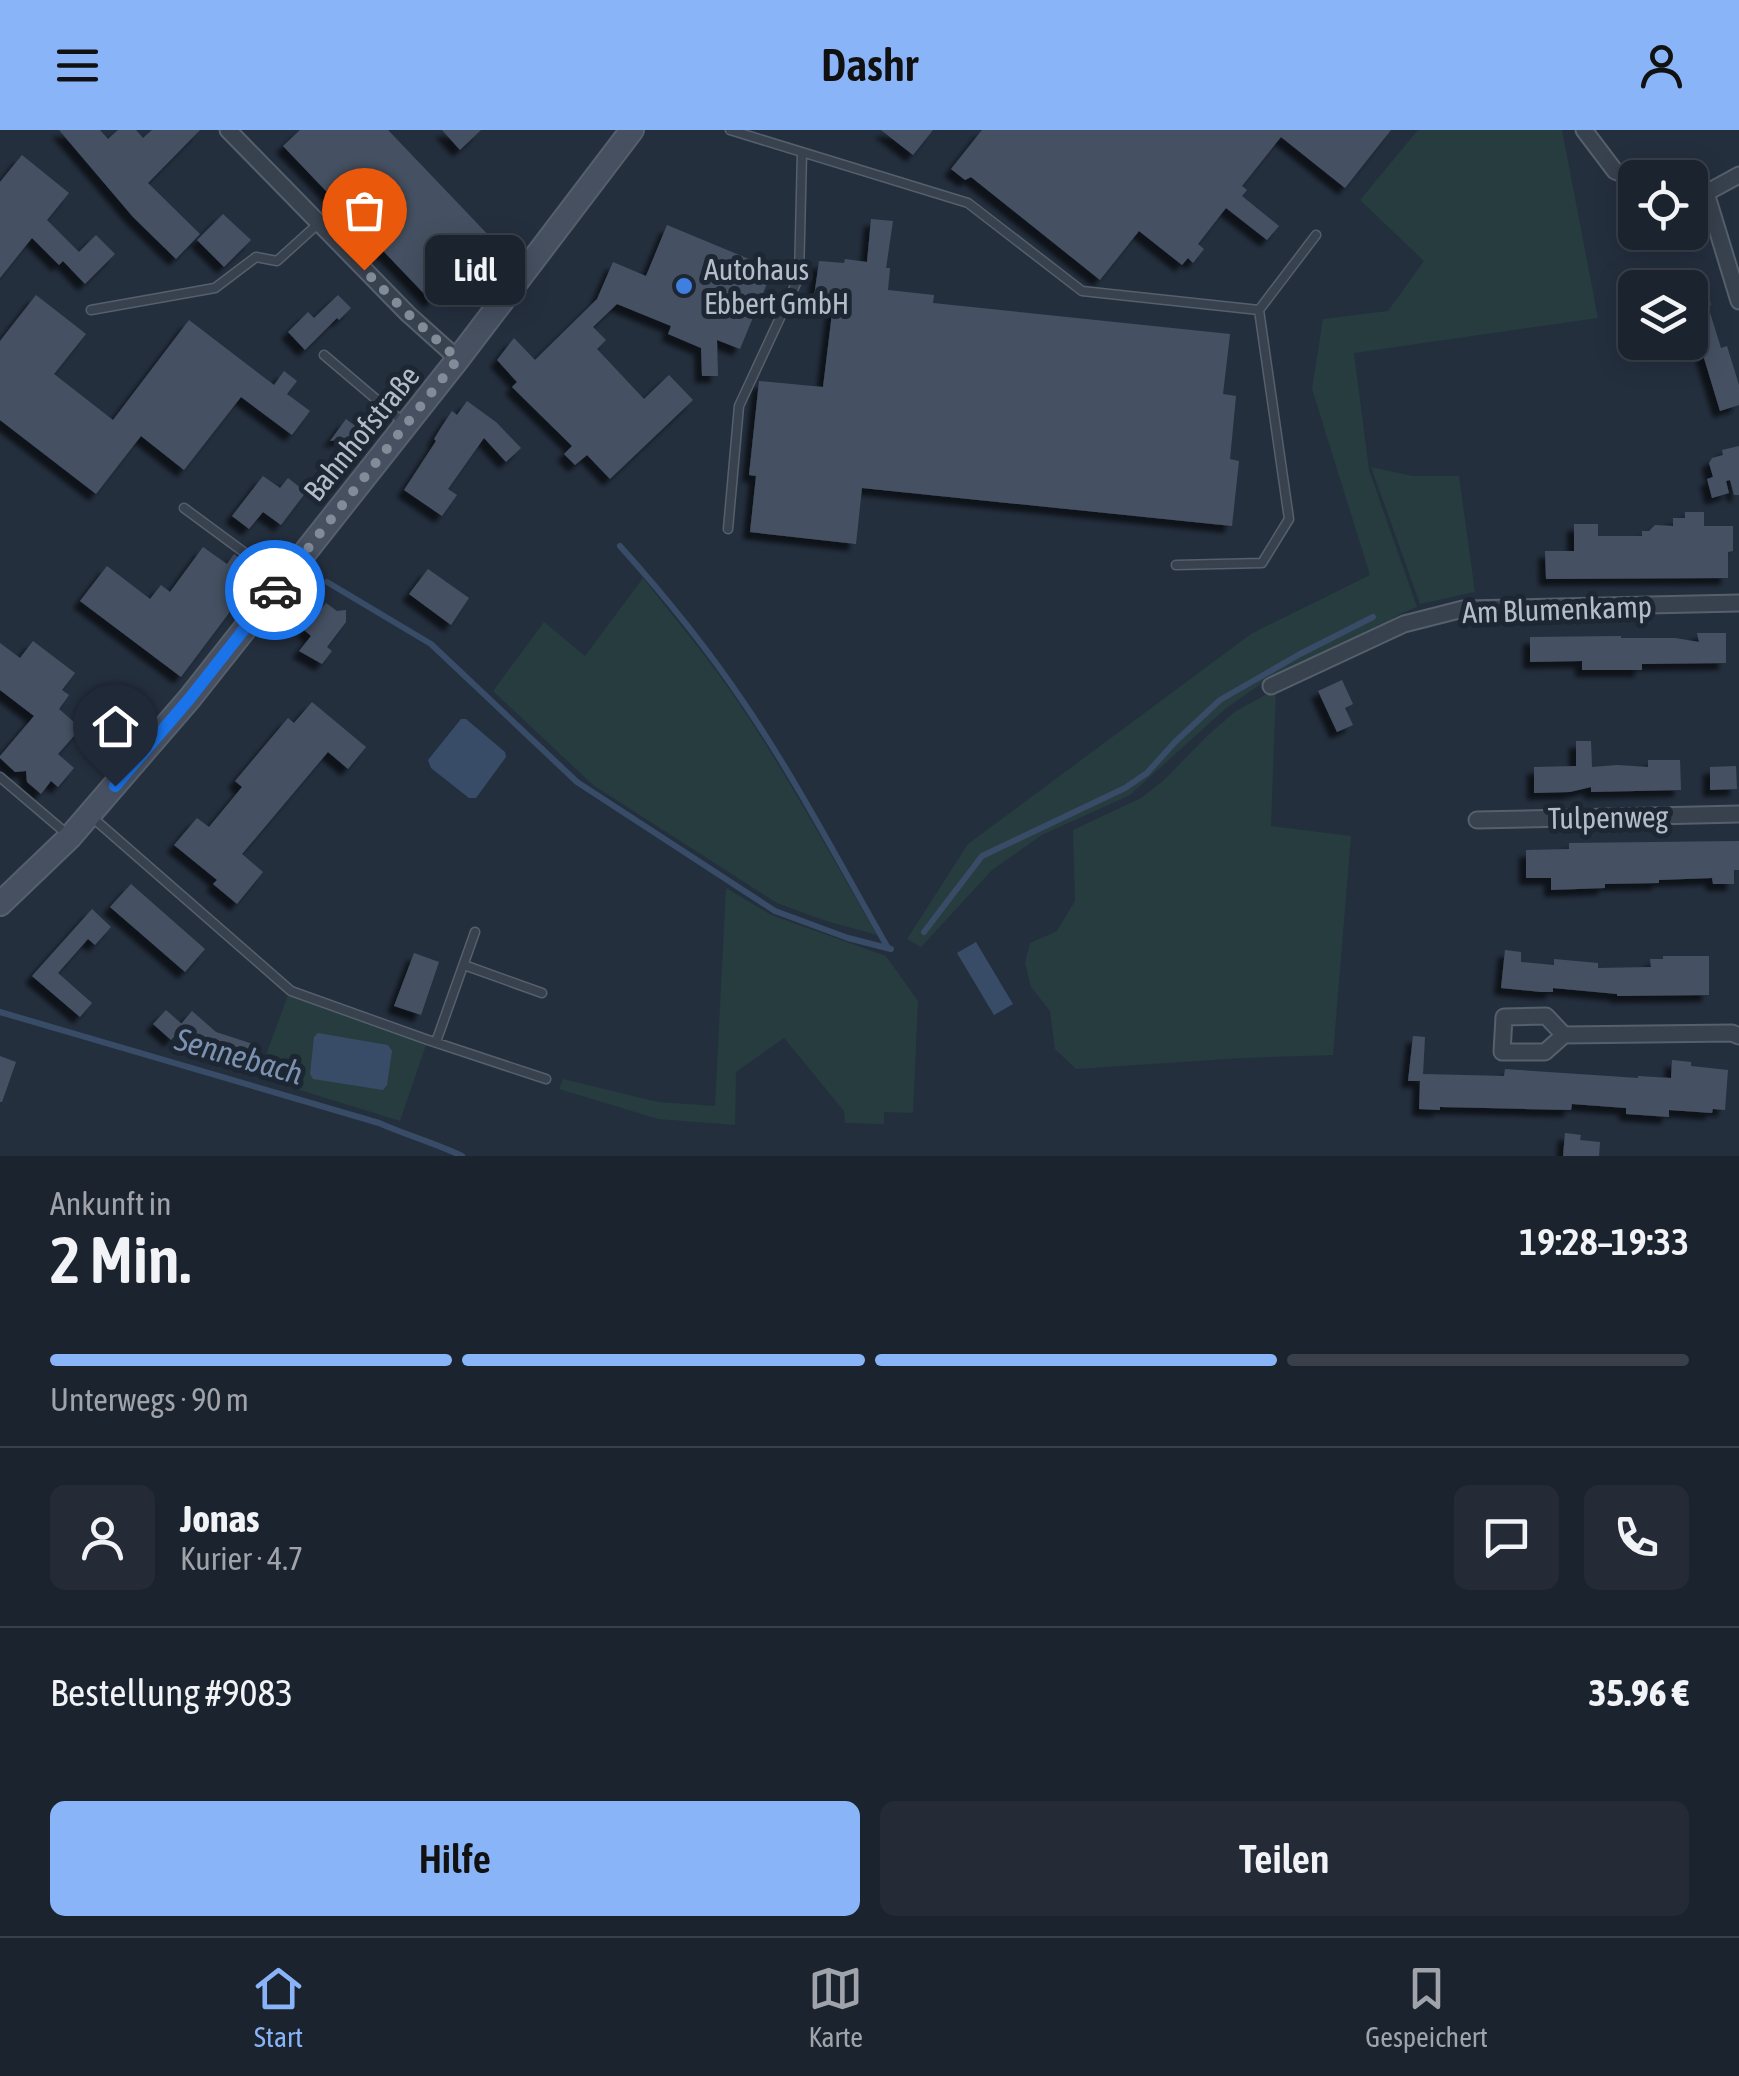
<!DOCTYPE html>
<html lang="de">
<meta charset="utf-8">
<style>
body{margin:0;font-family:"Asap Condensed",sans-serif;background:#242b36;color:#f1f3f6;height:100vh;display:flex;flex-direction:column;font-size:38px;white-space:nowrap}
*{box-sizing:border-box;margin:0}
p{font-size:32px;color:#a0a4aa}
.icon{flex:none;width:55px;height:55px;fill:none;stroke:currentColor;stroke-width:2;stroke-linecap:round;stroke-linejoin:round}
.map{position:relative;height:1026px;overflow:hidden}
.panel{display:flex;flex-direction:column;background:#1b232e;flex:1}
.panel>*{flex:none}
.controls{position:absolute;left:1618px;top:30px;display:grid;gap:20px}
.controls a{display:grid;place-items:center;width:90px;height:90px;border-radius:15px;background:#1b232e;box-shadow:0 5px 25px #0003,0 0 0 2px #39404a;font-size:50px}
.pin{position:absolute;display:grid;place-items:center;width:85px;height:85px;color:#fff;margin:-102px -42px;border-radius:50% 50% 50% 0;rotate:-45deg;box-shadow:0 0 10px #0007}
.pin .icon{rotate:45deg}
.courier{position:absolute;display:grid;place-items:center;width:100px;height:100px;margin:-50px;border:8px solid #1a73e8;border-radius:50%;background:#fff;color:#222;box-shadow:0 2px 12px #0007}
.bubble{position:absolute;height:70px;border-radius:15px;background:#1b232e;box-shadow:0 5px 25px #0003,0 0 0 2px #39404a;font-size:32px;font-weight:600;line-height:70px;text-align:center}
.summary em{font-style:normal;font-weight:600}
.summary div{display:flex;flex-direction:column-reverse}
.summary{display:flex;align-items:center;justify-content:space-between;height:170px;padding:0 50px}
h1{font-size:65px;font-weight:600;line-height:75px}
.bar{display:grid;grid-template-columns:repeat(4,1fr);gap:15px 10px;align-content:center;height:120px;padding:0 50px}
.bar i{height:12px;border-radius:8px;background:#39404a}
.bar .active{background:#8ab4f8}
.bar p{grid-column:span 4}
.line{display:flex;align-items:center;gap:25px;padding:0 50px;border-top:2px solid #39404a}
.line div{flex:1}
.round{display:grid;place-items:center;flex:none;width:105px;height:105px;border-radius:15px;background:#242b36}
.button{display:flex;gap:20px;margin-top:auto;padding:20px 50px}
.button a{flex:1;height:115px;border-radius:15px;background:#8ab4f8;color:#111;font-size:40px;font-weight:600;line-height:115px;text-align:center}
.button a+a{background:#242b36;color:#f1f3f6}
header{display:flex;justify-content:space-between;align-items:center;height:130px;padding:0 50px;background:#8ab4f8;color:#111;font-size:45px;font-weight:600}
.tab-bar{display:flex;justify-content:space-around;align-items:center;height:140px;border-top:2px solid #39404a;background:#1b232e;font-size:28px;color:#a0a4aa}
.tab-bar a{display:grid;justify-items:center;gap:5px}
.tab-bar .active{color:#8ab4f8}
.map>svg:first-child{display:block}
.green{fill:#263c3f}
.water{fill:#394c67}
.lines{fill:none;stroke-linecap:round;stroke-linejoin:round}
.stream{stroke:#394c67;stroke-width:6}
.building{fill:#455162;filter:url(#shadow)}
.service-casing{stroke:#565f6c;stroke-width:11}
.minor-casing{stroke:#565f6c;stroke-width:19}
.secondary-casing{stroke:#565f6c;stroke-width:26}
.service{stroke:#38414e;stroke-width:8}
.minor{stroke:#38414e;stroke-width:15}
.secondary{stroke:#465061;stroke-width:22}
.done{stroke:#828b98;stroke-width:10;stroke-dasharray:0 18}
.route{stroke:#1a73e8;stroke-width:12}
.shop-dot{fill:#3f7fe0;stroke:#1d2633;stroke-width:4}
.labels{text-anchor:middle;dominant-baseline:central;stroke-width:10;stroke-linejoin:round;paint-order:stroke}
.poi-label{font-size:30px;fill:#b4bcc9;stroke:#1d2633;text-anchor:start}
.street-label{font-size:30px;fill:#b4bcc9;stroke:#1d2633}
.water-label{font-size:32px;font-style:italic;fill:#7c92b1;stroke:#1d2633}
</style>
<header><svg class="icon" aria-label="menu" viewBox="0 0 24 24"><path d="M4 6h16M4 12h16M4 18h16"/></svg>Dashr<svg class="icon" aria-label="person" viewBox="0 0 24 24"><circle cx="12" cy="8" r="4"/><path d="M4 21q1-7 8-7t8 7"/></svg></header>
<div class="map">
<svg width="1739" height="1026" viewBox="0 0 1739 1026">
<defs>
<filter id="shadow"><feDropShadow dx="-7" dy="7" stdDeviation="2.5" flood-color="#0009"/></filter>
</defs>
<rect width="100%" height="100%" fill="#242f3e"/>
<!-- green -->
<path class="green" d="M 1418,0 L 1562,0 L 1598,188 L 1354,223 L 1369,340 L 1417,477 L 1400,484 L 1383,495 L 1268,549 L 1225,579 L 1130,665 L 1042,705 L 992,740 L 921,817 L 907,809 L 968,714 L 1251,504 L 1370,445 L 1312,259 L 1323,189 L 1388,181 L 1424,131 L 1360,70 Z
M 1371,337 L 1412,346 L 1459,346 L 1475,462 L 1420,474 Z
M 643,448 C 676,490 711,531 740,575 C 790,649 832,728 877,805 L 823,790 L 777,773 L 593,655 L 493,561 L 544,492 L 585,526 Z
M 1276,559 L 1271,696 L 1351,706 L 1333,925 L 1243,928 L 1076,939 L 1055,919 L 1050,881 L 1031,857 L 1025,833 L 1030,813 L 1057,801 L 1075,771 L 1073,700 L 1141,668 L 1164,650 L 1208,605 L 1236,581 Z
M 726,758 L 771,785 L 886,826 L 918,871 L 913,983 L 884,982 L 884,994 L 845,993 L 844,981 L 784,908 L 736,942 L 735,995 L 658,989 L 559,959 L 563,949 L 658,972 L 715,976 Z
M 288,865 L 426,915 L 400,991 L 258,947 Z"/>
<!-- water -->
<path class="water" d="M 461,589 L 466,589 L 505,622 L 506,627 L 476,668 L 469,668 L 431,638 L 428,630 Z
M 976,812 L 1013,874 L 994,885 L 957,823 Z
M 318,903 L 388,915 L 392,921 L 387,955 L 383,960 L 313,949 L 310,944 L 314,907 Z"/>
<g class="lines">
<!-- stream -->
<path class="stream" d="M 620,416 C 664,465 707,518 744,573 C 797,651 841,736 888,818
M 327,452 L 431,514 L 577,652 L 775,781 L 848,808 L 891,819
M 924,802 L 982,726 L 1125,658 L 1147,643 L 1175,612 L 1220,570 L 1300,524 L 1373,487
M 0,882 L 379,993 C 406,1005 435,1013 462,1026"/>
</g>
<!-- building -->
<path class="building" d="M 59,0 L 100,0 L 108,9 L 118,0 L 136,0 L 143,8 L 152,0 L 200,0 L 148,53 L 200,104 L 176,129 L 133,87 Z
M 300,0 L 388,0 L 494,111 L 431,171 L 283,16 Z
M 442,0 L 481,0 L 460,20 Z
M 881,0 L 933,0 L 913,25 Z
M 982,0 L 1391,0 L 1345,58 L 1281,7 L 1242,56 L 1247,60 L 1242,66 L 1279,96 L 1267,110 L 1226,78 L 1198,114 L 1204,119 L 1193,133 L 1188,128 L 1182,135 L 1139,101 L 1100,150 L 971,47 L 965,50 L 951,39 Z
M 22,25 L 69,63 L 47,90 L 79,122 L 96,105 L 115,124 L 85,154 L 63,131 L 59,135 L 32,108 L 0,148 L 0,52 Z
M 223,84 L 251,110 L 224,137 L 197,110 Z
M 871,89 L 893,91 L 886,138 L 890,138 L 888,160 L 934,165 L 933,173 L 1230,204 L 1223,264 L 1236,266 L 1230,329 L 1239,331 L 1232,396 L 862,358 L 856,414 L 750,402 L 756,346 L 749,345 L 759,251 L 823,257 L 833,175 L 813,174 L 819,131 L 844,133 L 845,129 L 867,132 Z
M 667,95 L 773,139 L 740,219 L 717,210 L 718,246 L 702,246 L 701,218 L 668,204 L 671,196 L 617,174 L 593,197 L 606,210 L 597,219 L 644,269 L 669,245 L 693,270 L 610,349 L 587,325 L 575,335 L 564,324 L 572,316 L 512,257 L 517,252 L 497,230 L 514,208 L 535,230 L 597,169 L 613,132 L 646,146 Z
M 1705,150 L 1711,175 L 1708,176 L 1721,218 L 1727,216 L 1739,255 L 1739,275 L 1720,281 L 1690,182 L 1690,153 Z
M 36,165 L 86,204 L 54,244 L 113,290 L 189,190 L 274,255 L 284,241 L 297,251 L 287,264 L 310,281 L 292,305 L 241,267 L 184,340 L 141,306 L 96,364 L 0,290 L 0,211 Z
M 338,165 L 351,178 L 339,190 L 337,188 L 305,220 L 288,202 L 308,182 L 314,188 Z
M 467,271 L 496,292 L 521,318 L 506,332 L 484,308 L 448,359 L 457,365 L 442,386 L 404,360 L 436,311 L 434,309 L 442,296 L 452,281 L 457,285 Z
M 346,289 L 367,305 L 330,311 Z
M 1739,316 L 1739,365 L 1734,365 L 1730,350 L 1726,351 L 1729,363 L 1712,368 L 1707,349 L 1713,347 L 1709,333 L 1712,328 L 1723,325 L 1722,320 Z
M 263,346 L 280,358 L 288,348 L 306,362 L 281,395 L 263,382 L 249,399 L 232,386 Z
M 1685,382 L 1704,382 L 1704,396 L 1733,396 L 1733,421 L 1728,422 L 1728,448 L 1546,449 L 1545,421 L 1574,421 L 1574,394 L 1598,394 L 1598,406 L 1642,406 L 1642,401 L 1649,401 L 1655,395 L 1673,396 L 1673,388 L 1685,388 Z
M 203,417 L 227,434 L 234,424 L 259,443 L 181,547 L 80,471 L 107,436 L 150,469 L 161,455 L 170,462 Z
M 428,439 L 469,468 L 451,495 L 409,464 Z
M 326,473 L 337,481 L 346,480 L 346,492 L 327,517 L 332,521 L 322,534 L 299,521 L 311,506 L 304,500 Z
M 1697,503 L 1726,503 L 1726,533 L 1642,534 L 1642,540 L 1582,540 L 1582,531 L 1530,532 L 1530,507 L 1621,506 L 1621,508 L 1675,508 L 1699,512 Z
M 33,511 L 75,543 L 62,560 L 69,565 L 59,579 L 81,598 L 58,624 L 74,638 L 58,657 L 51,651 L 41,664 L 27,652 L 26,641 L 15,642 L 0,628 L 0,626 L 34,586 L 0,560 L 0,513 L 20,528 Z
M 1342,550 L 1353,574 L 1345,578 L 1353,595 L 1337,602 L 1318,561 Z
M 312,572 L 366,617 L 348,639 L 328,622 L 242,724 L 263,742 L 237,774 L 213,754 L 217,750 L 174,715 L 197,688 L 209,697 L 242,657 L 235,651 L 288,588 L 294,593 Z
M 1576,611 L 1591,611 L 1592,637 L 1617,635 L 1648,637 L 1648,630 L 1680,630 L 1681,660 L 1591,662 L 1591,657 L 1570,662 L 1534,663 L 1534,637 L 1576,636 Z
M 1736,636 L 1737,659 L 1710,660 L 1710,637 Z
M 1739,711 L 1739,740 L 1734,740 L 1734,754 L 1713,754 L 1712,748 L 1659,750 L 1659,753 L 1605,754 L 1605,758 L 1551,760 L 1551,748 L 1526,748 L 1526,720 L 1569,719 L 1569,713 Z
M 131,754 L 205,819 L 185,842 L 110,777 Z
M 92,779 L 111,797 L 95,815 L 88,809 L 58,843 L 92,873 L 80,887 L 32,846 Z
M 1505,820 L 1521,822 L 1521,832 L 1554,835 L 1554,829 L 1598,833 L 1598,838 L 1651,837 L 1650,829 L 1663,829 L 1663,826 L 1709,826 L 1709,865 L 1617,866 L 1617,864 L 1553,858 L 1553,862 L 1541,862 L 1501,858 Z
M 414,823 L 439,832 L 421,885 L 394,876 Z
M 166,880 L 184,896 L 171,910 L 153,894 Z
M 192,881 L 216,902 L 256,915 L 251,930 L 205,915 L 181,894 Z
M 1413,906 L 1425,907 L 1423,944 L 1504,946 L 1505,939 L 1638,948 L 1638,946 L 1671,948 L 1672,930 L 1691,932 L 1691,936 L 1728,940 L 1725,980 L 1713,979 L 1712,983 L 1669,980 L 1669,987 L 1626,984 L 1626,978 L 1572,974 L 1571,980 L 1440,977 L 1440,980 L 1419,979 L 1420,951 L 1408,951 Z
M 0,926 L 16,932 L 2,972 L 0,972 Z
M 1565,1003 L 1581,1005 L 1580,1010 L 1600,1012 L 1599,1026 L 1563,1026 Z"/>
<g class="lines">
<defs>
<path id="service" d="M 730,0 L 968,73 L 1082,161 L 1259,180
M 91,180 L 215,158 L 256,127 L 277,131 L 319,93
M 324,225 L 403,292
M 184,378 L 279,448
M 728,399 L 739,276 L 799,147 L 802,23
M 1176,435 L 1262,433 L 1289,389 L 1259,180 L 1316,105
M 0,647 L 67,704
M 93,688 L 291,861 L 428,910 L 546,949
M 464,835 L 542,863
M 436,912 L 475,802"/>
<path id="minor" d="M 228,0 L 408,184 L 458,229
M 1584,0 L 1615,41 L 1635,49
M 1706,63 L 1739,171
M 1690,65 L 1706,63 L 1739,45
M 1271,556 L 1404,494 L 1463,479 L 1739,473
M 1477,690 L 1739,684
M 1564,905 L 1546,886 L 1504,887 L 1502,922 L 1545,922 L 1564,905 L 1732,903 L 1739,906"/>
<path id="secondary" d="M 0,774 L 70,707 L 190,568 L 458,229 L 632,0"/>
</defs>
<!-- service casing -->
<use href="#service" class="service-casing"/>
<!-- minor casing -->
<use href="#minor" class="minor-casing"/>
<!-- secondary casing -->
<use href="#secondary" class="secondary-casing"/>
<!-- service -->
<use href="#service" class="service"/>
<!-- minor -->
<use href="#minor" class="minor"/>
<!-- secondary -->
<use href="#secondary" class="secondary"/>
</g>
<g class="lines">
<!-- done -->
<path class="done" d="M 275,460 L 458,229 L 408,184 L 364,140"/>
<!-- route -->
<path class="route" d="M 115,656 L 190,568 L 275,460"/>
</g>
<!-- markers -->
<circle class="shop-dot" cx="684" cy="156" r="10"/>
<g class="labels">
<!-- poi labels -->
<g class="poi-label">
<text x="704" y="139">Autohaus<tspan x="704" dy="34">Ebbert GmbH</tspan></text>
</g>
<!-- street labels -->
<g class="street-label">
<text transform="translate(361 303) rotate(-51)">Bahnhofstraße</text>
<text transform="translate(1557 479) rotate(-2)">Am Blumenkamp</text>
<text transform="translate(1608 687) rotate(-1)">Tulpenweg</text>
</g>
<!-- water labels -->
<g class="water-label">
<text transform="translate(239 926) rotate(16)">Sennebach</text>
</g>
</g>
</svg>
<div class="controls">
<a><svg class="icon" aria-label="locate" viewBox="0 0 24 24"><circle cx="12" cy="12" r="6"/><path d="M12 2v4M12 18v4M2 12h4M18 12h4"/></svg></a>
<a><svg class="icon" aria-label="layers" viewBox="0 0 24 24"><path d="M12 4l9 5-9 5-9-5zM3 14l9 5 9-5"/></svg></a>
</div>
<div class="pin" style="left:364px;top:140px;background:#ea580c"><svg class="icon" aria-label="bag" viewBox="0 0 24 24"><path d="M5 8h14l-1 12H6zM9 8a3 3 0 0 1 6 0"/></svg></div>
<div class="pin" style="left:115px;top:656px;background:#1f2937"><svg class="icon" aria-label="home" viewBox="0 0 24 24"><path d="M3 11l9-7 9 7M6 9v11h12V9"/></svg></div>
<div class="courier" style="left:275px;top:460px"><svg class="icon" aria-label="car" viewBox="0 0 24 24"><path d="M5 17H2v-5l4-1 3-4h7l3 4 3 1v5h-3M9 17h6M6 11h13"/><circle cx="7" cy="17" r="2"/><circle cx="17" cy="17" r="2"/></svg></div>
<div class="bubble" style="left:425px;top:105px;width:100px">Lidl</div>
</div>
<section class="panel">
<div class="summary"><div><h1>2 Min.</h1><p>Ankunft in</p></div><em>19:28–19:33</em></div>
<div class="bar"><i class="active"></i><i class="active"></i><i class="active"></i><i></i><p>Unterwegs · 90 m</p></div>
<div class="line" style="height:180px"><a class="round"><svg class="icon" aria-label="person" viewBox="0 0 24 24"><circle cx="12" cy="8" r="4"/><path d="M4 21q1-7 8-7t8 7"/></svg></a><div><b>Jonas</b><p>Kurier · 4.7</p></div><a class="round"><svg class="icon" aria-label="chat" viewBox="0 0 24 24"><path d="M4 5h16v11H9l-5 4z"/></svg></a><a class="round"><svg class="icon" aria-label="phone" viewBox="0 0 24 24"><path d="M5 4h4l2 5-3 2q2 4 5 5l2-3 5 2v4C11 20 4 13 5 4z"/></svg></a></div>
<div class="line" style="height:130px"><div>Bestellung #9083</div><b>35.96 €</b></div>
<div class="button"><a>Hilfe</a><a>Teilen</a></div>
</section>
<nav class="tab-bar">
<a class="active"><svg class="icon" aria-label="home" viewBox="0 0 24 24"><path d="M3 11l9-7 9 7M6 9v11h12V9"/></svg>Start</a>
<a><svg class="icon" aria-label="map" viewBox="0 0 24 24"><path d="M3 6l6-2 6 2 6-2v14l-6 2-6-2-6 2zM9 4v14M15 6v14"/></svg>Karte</a>
<a><svg class="icon" aria-label="saved" viewBox="0 0 24 24"><path d="M7 4h10v16l-5-4-5 4z"/></svg>Gespeichert</a>
</nav>
